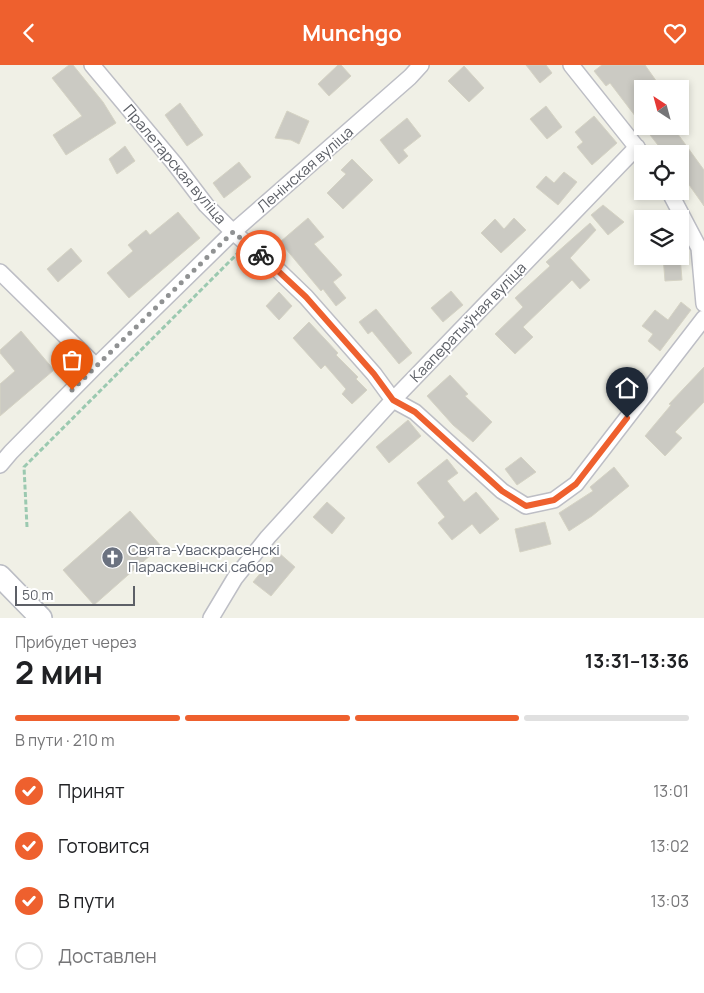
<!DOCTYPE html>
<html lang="ru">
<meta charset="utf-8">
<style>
body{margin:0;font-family:Manrope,sans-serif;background:#f6f6f6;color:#202124;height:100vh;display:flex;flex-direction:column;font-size:19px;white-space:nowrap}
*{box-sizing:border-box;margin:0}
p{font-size:16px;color:#757577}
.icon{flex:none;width:28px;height:28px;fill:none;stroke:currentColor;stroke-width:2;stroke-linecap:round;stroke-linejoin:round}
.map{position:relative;height:553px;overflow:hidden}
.details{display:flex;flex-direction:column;background:#fff;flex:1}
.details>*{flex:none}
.needle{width:32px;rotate:324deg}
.controls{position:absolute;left:634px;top:15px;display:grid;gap:10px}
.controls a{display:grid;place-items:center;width:55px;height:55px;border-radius:0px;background:#fff;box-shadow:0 2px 8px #0003;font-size:25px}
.scale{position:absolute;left:15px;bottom:12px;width:120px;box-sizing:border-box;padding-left:5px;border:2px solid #5d6067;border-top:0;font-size:14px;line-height:18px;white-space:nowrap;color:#5d6067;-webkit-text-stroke:4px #fff;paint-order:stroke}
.pin{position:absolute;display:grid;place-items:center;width:42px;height:42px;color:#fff;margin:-51px -21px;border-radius:50% 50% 50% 0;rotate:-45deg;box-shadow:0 0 5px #0007}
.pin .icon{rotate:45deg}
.courier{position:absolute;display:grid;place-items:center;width:50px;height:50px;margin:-25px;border:4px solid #ee602e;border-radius:50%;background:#fff;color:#222;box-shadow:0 1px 6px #0007}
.overview em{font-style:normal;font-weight:700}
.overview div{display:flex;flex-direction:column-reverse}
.overview{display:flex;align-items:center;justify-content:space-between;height:85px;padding:0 15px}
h1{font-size:32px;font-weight:700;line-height:38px}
.bar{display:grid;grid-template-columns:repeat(4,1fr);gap:8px 5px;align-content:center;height:60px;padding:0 15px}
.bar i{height:6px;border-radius:4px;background:#e0e0e0}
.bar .current{background:#ee602e}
.bar p{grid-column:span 4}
ol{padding:0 15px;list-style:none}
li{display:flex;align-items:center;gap:15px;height:55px}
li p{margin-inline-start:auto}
li .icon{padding:5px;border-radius:50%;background:#ee602e;color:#fff;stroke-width:4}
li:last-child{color:#757577}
li i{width:28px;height:28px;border:2px solid #e0e0e0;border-radius:50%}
header{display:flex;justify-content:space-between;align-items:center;height:65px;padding:0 15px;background:#ee602e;color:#fff;font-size:22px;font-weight:700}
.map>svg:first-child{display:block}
.building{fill:#cbcac3;stroke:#d5d3c4}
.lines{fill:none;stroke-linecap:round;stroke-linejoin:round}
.minor-casing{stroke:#bdbec5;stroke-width:18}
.secondary-casing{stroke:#bbbdc4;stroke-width:24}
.path{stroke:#9bc9b0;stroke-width:3;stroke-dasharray:5 2.5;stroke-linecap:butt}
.minor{stroke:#fff;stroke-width:15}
.secondary{stroke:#fff;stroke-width:21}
.done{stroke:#909293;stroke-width:5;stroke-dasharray:0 9}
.route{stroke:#ee602e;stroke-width:6}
.labels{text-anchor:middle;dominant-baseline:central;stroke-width:4;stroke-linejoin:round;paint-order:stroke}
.street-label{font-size:15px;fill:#5d6067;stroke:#fff}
.worship-label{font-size:15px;fill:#5b616d;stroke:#fff;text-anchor:start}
</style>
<header><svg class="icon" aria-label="back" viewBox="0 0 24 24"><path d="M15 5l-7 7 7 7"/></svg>Munchgo<svg class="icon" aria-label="heart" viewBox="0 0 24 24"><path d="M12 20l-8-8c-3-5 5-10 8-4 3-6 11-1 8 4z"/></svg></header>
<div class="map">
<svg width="704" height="553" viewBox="0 0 704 553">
<rect width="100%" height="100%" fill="#f0f0e6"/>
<!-- building -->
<path class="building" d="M 69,0 L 73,0 L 103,37 L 116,58 L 66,90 L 53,70 L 82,51 L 52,13 Z
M 338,0 L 341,0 L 351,11 L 329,31 L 318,19 Z
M 526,0 L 546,0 L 552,8 L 540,18 Z
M 602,0 L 645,0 L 657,17 L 648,24 L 642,24 L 642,60 L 610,18 L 606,21 L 594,6 Z
M 464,1 L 484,23 L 469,37 L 448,16 Z
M 180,38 L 203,70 L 187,81 L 165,50 Z
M 546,41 L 562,62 L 547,74 L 530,54 Z
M 287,46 L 309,56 L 299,79 L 291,75 L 275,73 Z
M 594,51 L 617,78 L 592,100 L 577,82 L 583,77 L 575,67 Z
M 407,53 L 421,71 L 403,85 L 408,91 L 399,99 L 380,75 Z
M 643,61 L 672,61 L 704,105 L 704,141 L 680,107 L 680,89 L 665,89 Z
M 125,81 L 135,96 L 117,109 L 109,94 Z
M 352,94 L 373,115 L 343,144 L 327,128 L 346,109 L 341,105 Z
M 239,97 L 251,112 L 224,133 L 213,118 Z
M 564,107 L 577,117 L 558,140 L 536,122 L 546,111 L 554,118 Z
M 603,140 L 624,157 L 608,170 L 591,150 Z
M 178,147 L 200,173 L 129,233 L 107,208 L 133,186 L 128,180 L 146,165 L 150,170 Z
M 308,153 L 324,172 L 314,179 L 342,210 L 333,217 L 346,233 L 336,241 L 323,224 L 321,226 L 280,177 Z
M 514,153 L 526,165 L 501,188 L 481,168 L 495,154 L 504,164 Z
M 590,158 L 596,165 L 570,193 L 590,215 L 580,224 L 572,215 L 523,262 L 533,272 L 515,289 L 495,269 L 523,242 L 515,233 L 550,201 L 546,197 Z
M 71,183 L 82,196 L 58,217 L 47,204 Z
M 663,191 L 680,191 L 682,215 L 665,216 Z
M 451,226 L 463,240 L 443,257 L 431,243 Z
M 279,227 L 292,241 L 279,255 L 266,241 Z
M 681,237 L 691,245 L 660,286 L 648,276 L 653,269 L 642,261 L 655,245 L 668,255 Z
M 376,244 L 412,288 L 399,299 L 372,266 L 368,269 L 359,257 Z
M 309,257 L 338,288 L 336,290 L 358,312 L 356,314 L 367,325 L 352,339 L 342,329 L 346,324 L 325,300 L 321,304 L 293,273 Z
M 21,266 L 54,305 L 0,351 L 0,319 L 15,306 L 0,288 L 0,285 Z
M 704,302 L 704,337 L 675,367 L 682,373 L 665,391 L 645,371 L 671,340 L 669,339 Z
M 450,310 L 468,329 L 465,331 L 492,357 L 473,377 L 453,360 L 427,331 Z
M 408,355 L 421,371 L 389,398 L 376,382 Z
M 521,392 L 536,407 L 517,420 L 505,404 Z
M 447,394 L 458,408 L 447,416 L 464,437 L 476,427 L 499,454 L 480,469 L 472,459 L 452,475 L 438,458 L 445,452 L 417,418 Z
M 614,402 L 629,421 L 592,451 L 569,466 L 559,448 L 593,426 L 590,422 Z
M 327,437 L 345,453 L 332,469 L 313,452 Z
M 130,446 L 161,481 L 94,540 L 63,505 Z
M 545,457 L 551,479 L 520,487 L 515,464 Z
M 278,487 L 295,502 L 271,531 L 253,517 Z"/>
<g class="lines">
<defs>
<path id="minor" d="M 92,0 L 174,98 L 206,140 L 233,167 L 278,205 L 306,232 L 374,309 L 393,335 L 415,347 L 502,426 L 526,441 L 554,435 L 576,419 L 704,253
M 571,0 L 642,89
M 669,126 L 699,183 L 704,239
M 0,207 L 96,301
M 0,400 L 11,387 L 96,301 L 233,167 L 410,12 L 421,0
M 211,553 L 235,513 L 268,472 L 393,335 L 637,82"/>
<path id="secondary" d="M 0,511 L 41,553"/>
</defs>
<!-- minor casing -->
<use href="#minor" class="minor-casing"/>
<!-- secondary casing -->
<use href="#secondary" class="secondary-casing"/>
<!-- path -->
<path class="path" d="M 27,462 L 24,402 L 238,188"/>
<!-- minor -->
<use href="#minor" class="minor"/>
<!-- secondary -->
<use href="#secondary" class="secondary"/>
</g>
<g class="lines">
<!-- done -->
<path class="done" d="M 72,325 L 233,167 L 261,190"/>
<!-- route -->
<path class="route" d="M 261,190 L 306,232 L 374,309 L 393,335 L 415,347 L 502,426 L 526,441 L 554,435 L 576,419 L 627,353"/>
</g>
<!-- icons -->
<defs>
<symbol id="church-disc" viewBox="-11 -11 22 22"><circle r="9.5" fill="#6b7280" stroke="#fff"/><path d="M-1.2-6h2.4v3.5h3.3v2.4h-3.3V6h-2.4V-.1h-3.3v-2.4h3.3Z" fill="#fff"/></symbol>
</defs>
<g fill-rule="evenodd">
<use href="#church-disc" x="100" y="480" width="25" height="25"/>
</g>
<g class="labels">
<!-- street labels -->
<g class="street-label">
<text transform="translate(175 99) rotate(50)">Пралетарская вуліца</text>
<text transform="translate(305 104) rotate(-41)">Ленінская вуліца</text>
<text transform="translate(468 257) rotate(-46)">Кааператыўная вуліца</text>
</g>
<!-- worship labels -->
<g class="worship-label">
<text x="128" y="484">Свята-Уваскрасенскі<tspan x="128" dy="17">Параскевінскі сабор</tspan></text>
</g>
</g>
</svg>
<div class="controls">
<a><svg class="needle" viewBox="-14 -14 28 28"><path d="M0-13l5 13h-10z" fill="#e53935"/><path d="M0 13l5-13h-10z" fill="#757577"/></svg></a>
<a><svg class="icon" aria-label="locate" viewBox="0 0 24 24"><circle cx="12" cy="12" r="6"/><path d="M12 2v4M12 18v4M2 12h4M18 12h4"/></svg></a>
<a><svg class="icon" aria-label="layers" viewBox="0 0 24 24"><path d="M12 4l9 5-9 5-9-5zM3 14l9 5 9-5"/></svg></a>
</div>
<div class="scale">50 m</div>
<div class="pin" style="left:72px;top:325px;background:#ea580c"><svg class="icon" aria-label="bag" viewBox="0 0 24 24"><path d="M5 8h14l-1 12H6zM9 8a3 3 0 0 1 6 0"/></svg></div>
<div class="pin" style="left:627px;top:353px;background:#1f2937"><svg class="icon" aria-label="home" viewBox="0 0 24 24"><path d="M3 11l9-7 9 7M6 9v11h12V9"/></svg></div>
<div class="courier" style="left:261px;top:190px"><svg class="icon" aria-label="bike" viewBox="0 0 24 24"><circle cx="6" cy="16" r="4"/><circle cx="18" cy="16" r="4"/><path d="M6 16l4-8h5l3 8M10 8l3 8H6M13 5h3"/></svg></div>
</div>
<section class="details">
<div class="overview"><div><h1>2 мин</h1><p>Прибудет через</p></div><em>13:31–13:36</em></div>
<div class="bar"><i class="current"></i><i class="current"></i><i class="current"></i><i></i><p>В пути · 210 m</p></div>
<ol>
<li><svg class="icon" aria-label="check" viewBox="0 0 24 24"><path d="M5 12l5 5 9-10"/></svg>Принят<p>13:01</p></li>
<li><svg class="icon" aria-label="check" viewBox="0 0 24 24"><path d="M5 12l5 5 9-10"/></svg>Готовится<p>13:02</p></li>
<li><svg class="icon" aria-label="check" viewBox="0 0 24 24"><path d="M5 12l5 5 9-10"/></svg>В пути<p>13:03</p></li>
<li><i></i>Доставлен</li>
</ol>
</section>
